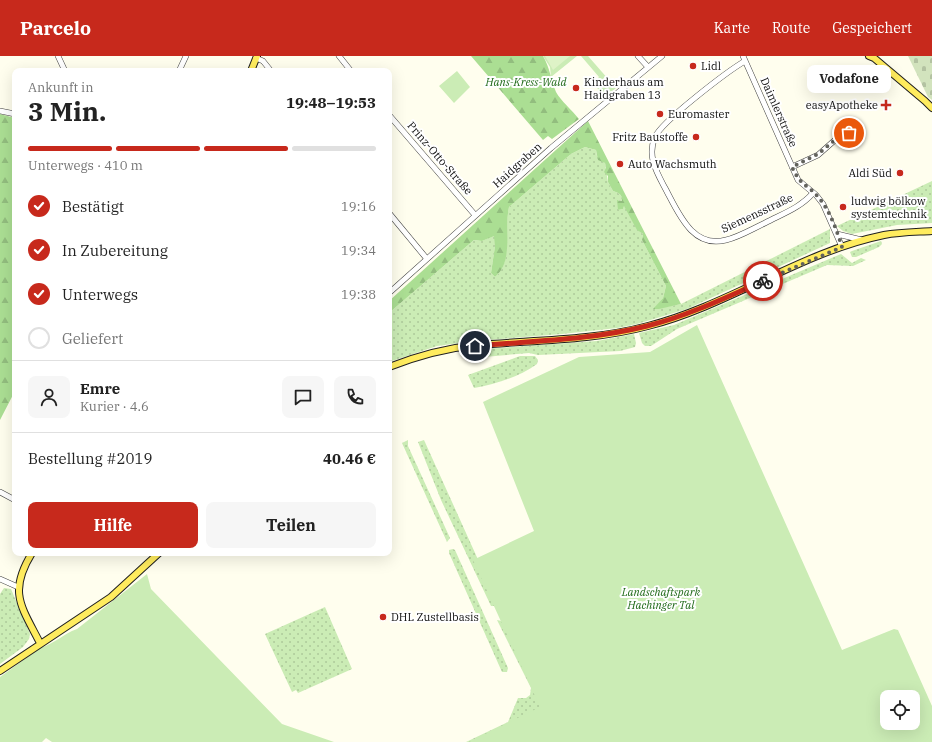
<!DOCTYPE html>
<html lang="de">
<meta charset="utf-8">
<style>
body{margin:0;font-family:"IBM Plex Serif",serif;background:#f6f6f6;color:#222;height:100vh;display:flex;flex-direction:column;font-size:15px;white-space:nowrap}
*{box-sizing:border-box;margin:0}
p{font-size:13px;color:#767676}
.icon{flex:none;width:22px;height:22px;fill:none;stroke:currentColor;stroke-width:2;stroke-linecap:round;stroke-linejoin:round}
.map{position:relative;flex:1;overflow:hidden}
.details{position:absolute;left:12px;top:12px;width:380px;height:488px;display:flex;flex-direction:column;background:#fff;border-radius:8px;box-shadow:0 4px 16px #0002}
.details>*{flex:none}
.tools{position:absolute;left:880px;top:634px;display:grid;gap:8px}
.tools a{display:grid;place-items:center;width:40px;height:40px;border-radius:8px;background:#fff;box-shadow:0 4px 16px #0002;font-size:20px}
.pin{position:absolute;display:grid;place-items:center;width:34px;height:34px;color:#fff;margin:-17px;border:2px solid #fff;border-radius:50%;box-shadow:0 1px 4px #0007}
.courier{position:absolute;display:grid;place-items:center;width:40px;height:40px;margin:-20px;border:3px solid #c7291c;border-radius:50%;background:#fff;color:#222;box-shadow:0 1px 5px #0007}
.bubble{position:absolute;height:28px;border-radius:8px;background:#fff;box-shadow:0 4px 16px #0002;font-size:13px;font-weight:700;line-height:28px;text-align:center}
.headline em{font-style:normal;font-weight:700}
.headline div{display:flex;flex-direction:column-reverse}
.headline{display:flex;align-items:center;justify-content:space-between;height:68px;padding:0 16px}
h1{font-size:26px;font-weight:700;line-height:30px}
.bar{display:grid;grid-template-columns:repeat(4,1fr);gap:6px 4px;align-content:center;height:48px;padding:0 16px}
.bar i{height:5px;border-radius:3px;background:#e0e0e0}
.bar .current{background:#c7291c}
.bar p{grid-column:span 4}
.line{display:flex;align-items:center;gap:10px;padding:0 16px;border-top:1px solid #e0e0e0}
.line div{flex:1}
.round{display:grid;place-items:center;flex:none;width:42px;height:42px;border-radius:8px;background:#f6f6f6}
ol{padding:0 16px;list-style:none}
li{display:flex;align-items:center;gap:12px;height:44px}
li p{margin-inline-start:auto}
li .icon{padding:4px;border-radius:50%;background:#c7291c;color:#fff;stroke-width:4}
li:last-child{color:#767676}
li i{width:22px;height:22px;border:2px solid #e0e0e0;border-radius:50%}
.primary-button{display:flex;gap:8px;margin-top:auto;padding:8px 16px}
.primary-button a{flex:1;height:46px;border-radius:8px;background:#c7291c;color:#fff;font-size:16px;font-weight:700;line-height:46px;text-align:center}
.primary-button a+a{background:#f6f6f6;color:#222}
header{display:flex;align-items:center;gap:24px;box-sizing:border-box;height:56px;padding:0 20px;background:#c7291c;color:#fff}
header strong{font-size:19px}
nav{display:flex;gap:22px;margin-inline-start:auto;font-size:14px}
.map>svg:first-child{display:block}
.grass{fill:url(#grass-dots)}
.forest{fill:url(#forest-firs)}
.cemetery{fill:url(#cemetery-stones)}
.park{fill:#cbecb5;fill-rule:evenodd}
.pitch{fill:#def3c7}
.lines{fill:none;stroke-linecap:round;stroke-linejoin:round}
.minor-casing{stroke:#414141;stroke-width:6}
.major-casing{stroke:#1f1f1f;stroke-width:8}
.minor{stroke:#fff;stroke-width:5}
.major{stroke:#ffec5e;stroke-width:6}
.done{stroke:#62625c;stroke-width:4;stroke-dasharray:0 7.2}
.route{stroke:#c7291c;stroke-width:5}
.poi-dot{fill:#c7291c;stroke:#fff;stroke-width:1.5}
.labels{text-anchor:middle;dominant-baseline:central;stroke-width:4;stroke-linejoin:round;paint-order:stroke}
.poi-label{font-size:11px;fill:#0e0e0e;stroke:#fff;text-anchor:start}
.park-label{font-size:11px;font-style:italic;fill:#206a19;stroke:#fff}
.street-label{font-size:11px;fill:#0e0e0e;stroke:#fff}
</style>
<header>
<strong>Parcelo</strong>
<nav><a>Karte</a><a>Route</a><a>Gespeichert</a></nav>
</header>
<div class="map">
<svg width="932" height="686" viewBox="0 0 932 686">
<defs>
<pattern id="grass-dots" width="8" height="8" patternUnits="userSpaceOnUse"><rect width="8" height="8" fill="#cbecb5"/><path d="M2 2h.1M6 6h.1" fill="none" stroke="#adc99a" stroke-width="1.8" stroke-linecap="round"/></pattern>
<pattern id="forest-firs" width="22" height="20" patternUnits="userSpaceOnUse"><rect width="22" height="20" fill="#abde93"/><path d="M5 1l3.5 6h-7zM16 11l3.5 6h-7z" fill="#92bd7e"/></pattern>
<pattern id="cemetery-stones" width="16" height="16" patternUnits="userSpaceOnUse"><rect width="16" height="16" fill="#d2e3bd"/><path d="M2 7V4a2 2 0 0 1 4 0v3zM10 15v-3a2 2 0 0 1 4 0v3z" fill="#b3c2a1"/></pattern>
</defs>
<rect width="100%" height="100%" fill="#fffeee"/>
<!-- grass -->
<path class="grass" d="M 585,91 L 596,94 L 597,100 L 605,107 L 608,126 L 613,135 C 619,137 622,138 622,145 L 618,144 L 618,154 L 623,153 L 624,149 L 639,175 L 643,178 L 642,184 L 666,230 L 663,242 L 654,253 L 681,248 L 830,173 L 830,187 L 687,253 L 637,268 L 617,272 L 562,278 L 475,285 L 437,290 L 389,306 L 389,257 L 474,184 L 482,185 L 495,179 L 495,190 L 491,217 L 495,221 C 513,207 504,172 509,151 L 571,98 Z
M 932,125 L 932,167 L 897,169 L 852,178 L 843,175 L 837,170 Z
M 881,185 L 882,188 L 879,191 L 856,201 L 852,201 L 850,196 L 852,195 Z
M 841,198 L 852,207 L 861,202 L 866,204 L 853,210 L 827,209 L 677,273 L 651,290 L 645,290 L 642,287 L 639,277 L 674,269 Z
M 634,278 L 636,287 L 635,291 L 620,295 L 538,299 L 529,297 L 484,301 L 484,293 L 597,285 Z
M 520,300 L 535,300 L 538,304 L 537,308 C 519,321 496,328 474,332 L 468,319 Z
M 408,384 L 408,390 L 450,482 L 447,486 L 402,387 Z
M 424,384 L 499,550 L 491,550 L 441,444 L 418,386 Z
M 453,493 L 455,494 L 508,612 L 507,616 L 502,616 L 449,497 L 449,494 Z
M 4,532 L 11,533 L 30,578 L 29,583 L 23,591 L 0,608 L 0,538 Z
M 325,551 L 352,613 L 298,637 L 296,634 L 292,636 L 265,578 Z
M 497,564 L 506,566 L 561,686 L 466,686 L 508,666 L 518,642 L 526,642 L 530,639 L 531,632 Z"/>
<!-- forest -->
<path class="forest" d="M 471,0 L 543,0 C 550,12 551,24 556,36 C 561,45 572,54 579,63 L 552,83 L 548,80 L 543,84 Z
M 0,58 L 15,62 L 15,335 L 0,364 Z
M 588,65 L 681,248 L 659,253 L 653,253 L 663,242 L 666,230 L 642,184 L 643,178 L 637,174 L 624,150 L 623,153 L 618,154 L 617,144 L 622,145 C 622,138 619,137 613,135 L 608,126 L 608,120 L 604,116 L 606,112 L 605,107 L 598,104 L 596,94 L 585,91 L 571,98 L 509,151 C 504,173 514,206 495,221 L 491,217 L 495,190 L 494,180 L 482,185 L 474,184 L 389,257 L 389,245 Z"/>
<!-- cemetery -->
<path class="cemetery" d="M 908,0 L 932,0 L 932,44 L 928,41 Z"/>
<!-- park -->
<path class="park" d="M 543,0 L 577,0 L 551,21 L 550,11 Z
M 581,0 L 588,0 L 616,32 L 604,42 L 594,27 L 599,21 Z
M 457,15 L 470,31 L 454,47 L 439,30 Z
M 697,269 L 842,594 L 894,573 L 898,574 L 932,650 L 932,686 L 469,686 L 540,651 L 473,504 L 534,475 L 483,346 L 579,301 L 650,296 ZM 887,641 L 913,641 L 913,667 L 887,667 Z
M 147,518 L 151,533 L 282,668 L 334,686 L 52,686 L 46,682 L 42,686 L 0,686 L 0,621 L 40,592 C 54,588 63,578 77,573 Z"/>
<!-- pitch -->
<path class="pitch" d="M 545,0 L 570,0 L 553,14 Z"/>
<g class="lines">
<defs>
<path id="minor" d="M 58,0 L 65,15
M 339,0 L 351,15
M 638,0 L 648,11
M 743,0 L 798,124 L 816,139 L 823,148 L 842,191
M 256,2 L 263,5 L 271,15
M 745,5 C 728,15 662,65 655,81 C 647,100 656,115 665,132 C 678,156 692,193 726,184 C 739,181 752,173 765,167 C 782,158 800,152 813,137
M 179,15 L 186,0
M 0,55 L 15,58
M 389,59 L 475,159
M 792,111 L 818,99 L 835,84 L 849,77
M 389,157 L 427,203
M 837,178 L 862,184
M 389,237 L 551,92 L 662,0
M 0,436 L 15,444
M 0,523 L 18,531"/>
<path id="major" d="M 869,0 L 874,2 L 925,45 L 932,52
M 251,15 L 257,0
M 389,311 C 417,300 447,292 477,289 C 534,284 592,285 648,270 C 730,249 801,196 884,179 C 900,176 916,176 932,175
M 32,497 C 8,536 21,550 40,587
M 0,615 L 111,541 L 159,497"/>
</defs>
<!-- minor casing -->
<use href="#minor" class="minor-casing"/>
<!-- major casing -->
<use href="#major" class="major-casing"/>
<!-- minor -->
<use href="#minor" class="minor"/>
<!-- major -->
<use href="#major" class="major"/>
</g>
<g class="lines">
<!-- done -->
<path class="done" d="M 763,225 L 842,191 C 837,175 830,155 819,142 C 808,128 801,131 792,111 L 818,98 L 835,84 L 849,77"/>
<!-- route -->
<path class="route" d="M 475,290 C 533,285 591,284 647,270 C 687,260 725,242 763,225"/>
</g>
<!-- markers -->
<g class="poi-dot">
<circle cx="693" cy="10" r="4"/>
<circle cx="576" cy="32" r="4"/>
<path d="M884 43h4v4h4v4h-4v4h-4v-4h-4v-4h4z"/>
<circle cx="660" cy="58" r="4"/>
<circle cx="696" cy="81" r="4"/>
<circle cx="620" cy="108" r="4"/>
<circle cx="900" cy="117" r="4"/>
<circle cx="843" cy="151" r="4"/>
<circle cx="383" cy="561" r="4"/>
</g>
<g class="labels">
<!-- poi labels -->
<g class="poi-label">
<text x="701" y="10">Lidl</text>
<text x="584" y="26">Kinderhaus am<tspan x="584" dy="13">Haidgraben 13</tspan></text>
<text x="878" y="49" text-anchor="end">easyApotheke</text>
<text x="668" y="58">Euromaster</text>
<text x="688" y="81" text-anchor="end">Fritz Baustoffe</text>
<text x="628" y="108">Auto Wachsmuth</text>
<text x="892" y="117" text-anchor="end">Aldi Süd</text>
<text x="851" y="145">ludwig bölkow<tspan x="851" dy="13">systemtechnik</tspan></text>
<text x="391" y="561">DHL Zustellbasis</text>
</g>
<!-- park labels -->
<g class="park-label">
<text x="526" y="26">Hans-Kress-Wald</text>
<text x="661" y="536">Landschaftspark<tspan x="661" dy="13">Hachinger Tal</tspan></text>
</g>
<!-- street labels -->
<g class="street-label">
<text transform="translate(779 56) rotate(66)">Daimlerstraße</text>
<text transform="translate(440 102) rotate(49)">Prinz-Otto-Straße</text>
<text transform="translate(517 109) rotate(-42)">Haidgraben</text>
<text transform="translate(757 157) rotate(-25)">Siemensstraße</text>
</g>
</g>
</svg>
<div class="tools">
<a><svg class="icon" aria-label="locate" viewBox="0 0 24 24"><circle cx="12" cy="12" r="6"/><path d="M12 2v4M12 18v4M2 12h4M18 12h4"/></svg></a>
</div>
<div class="pin" style="left:849px;top:77px;background:#ea580c"><svg class="icon" aria-label="bag" viewBox="0 0 24 24"><path d="M5 8h14l-1 12H6zM9 8a3 3 0 0 1 6 0"/></svg></div>
<div class="pin" style="left:475px;top:290px;background:#1f2937"><svg class="icon" aria-label="home" viewBox="0 0 24 24"><path d="M3 11l9-7 9 7M6 9v11h12V9"/></svg></div>
<div class="courier" style="left:763px;top:225px"><svg class="icon" aria-label="bike" viewBox="0 0 24 24"><circle cx="6" cy="16" r="4"/><circle cx="18" cy="16" r="4"/><path d="M6 16l4-8h5l3 8M10 8l3 8H6M13 5h3"/></svg></div>
<div class="bubble" style="left:807px;top:9px;width:84px">Vodafone</div>
<section class="details">
<div class="headline"><div><h1>3 Min.</h1><p>Ankunft in</p></div><em>19:48–19:53</em></div>
<div class="bar"><i class="current"></i><i class="current"></i><i class="current"></i><i></i><p>Unterwegs · 410 m</p></div>
<ol>
<li><svg class="icon" aria-label="check" viewBox="0 0 24 24"><path d="M5 12l5 5 9-10"/></svg>Bestätigt<p>19:16</p></li>
<li><svg class="icon" aria-label="check" viewBox="0 0 24 24"><path d="M5 12l5 5 9-10"/></svg>In Zubereitung<p>19:34</p></li>
<li><svg class="icon" aria-label="check" viewBox="0 0 24 24"><path d="M5 12l5 5 9-10"/></svg>Unterwegs<p>19:38</p></li>
<li><i></i>Geliefert</li>
</ol>
<div class="line" style="height:72px"><a class="round"><svg class="icon" aria-label="person" viewBox="0 0 24 24"><circle cx="12" cy="8" r="4"/><path d="M4 21q1-7 8-7t8 7"/></svg></a><div><b>Emre</b><p>Kurier · 4.6</p></div><a class="round"><svg class="icon" aria-label="chat" viewBox="0 0 24 24"><path d="M4 5h16v11H9l-5 4z"/></svg></a><a class="round"><svg class="icon" aria-label="phone" viewBox="0 0 24 24"><path d="M5 4h4l2 5-3 2q2 4 5 5l2-3 5 2v4C11 20 4 13 5 4z"/></svg></a></div>
<div class="line" style="height:52px"><div>Bestellung #2019</div><b>40.46 €</b></div>
<div class="primary-button"><a>Hilfe</a><a>Teilen</a></div>
</section>
</div>
